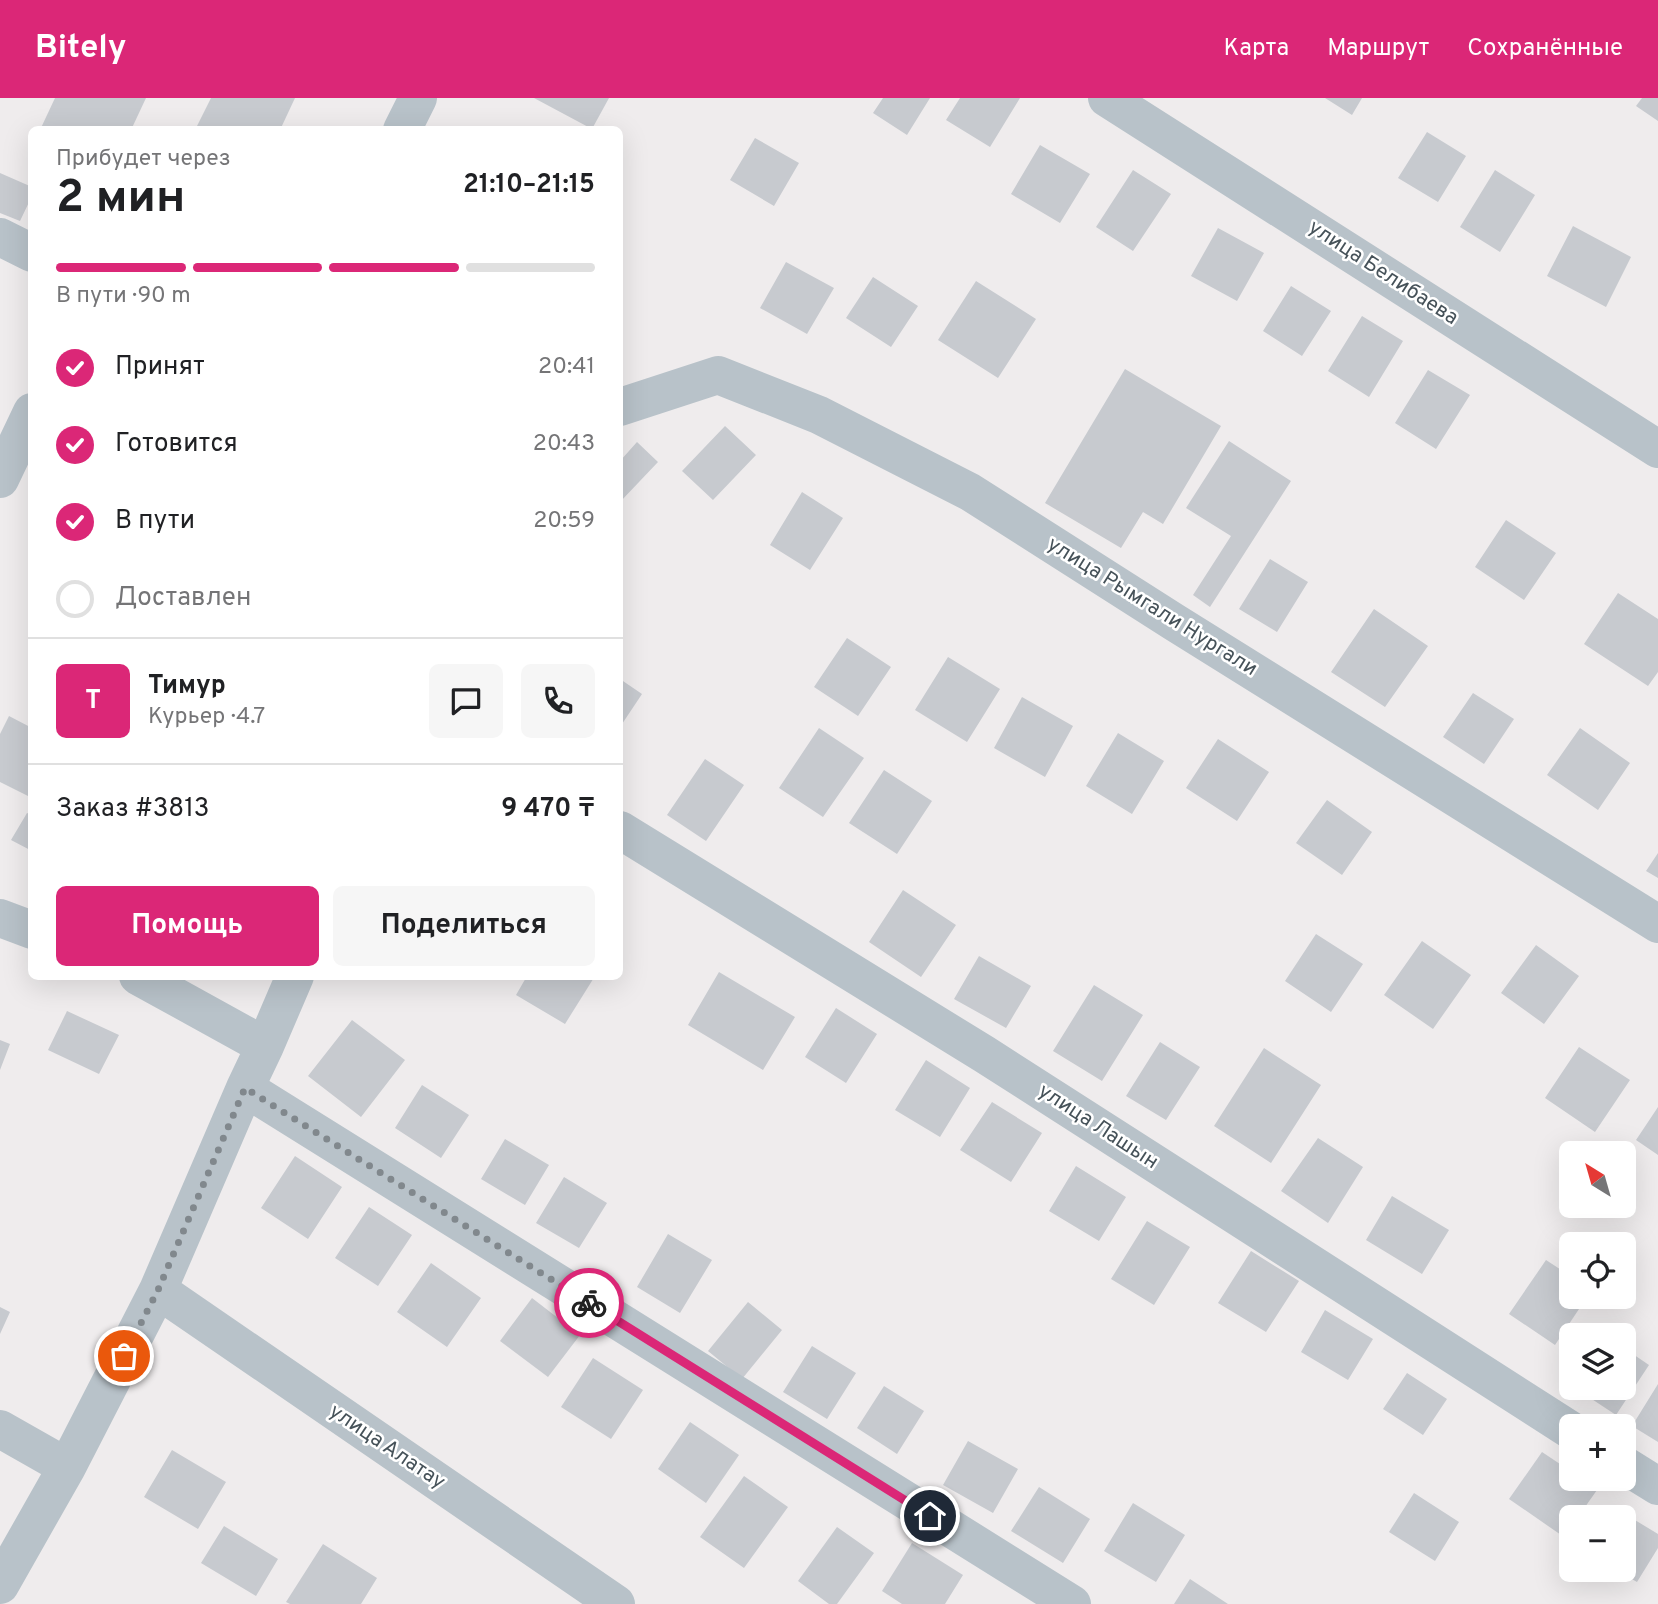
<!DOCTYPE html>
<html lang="ru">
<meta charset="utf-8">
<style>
body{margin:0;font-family:Overpass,sans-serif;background:#f6f6f6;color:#202124;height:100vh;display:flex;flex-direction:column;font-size:26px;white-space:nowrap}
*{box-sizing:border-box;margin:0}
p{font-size:23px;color:#757577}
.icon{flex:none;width:38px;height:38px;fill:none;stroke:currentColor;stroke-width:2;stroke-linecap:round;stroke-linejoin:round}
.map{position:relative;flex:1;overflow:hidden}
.sheet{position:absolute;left:28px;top:28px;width:595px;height:854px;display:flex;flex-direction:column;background:#fff;border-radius:10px;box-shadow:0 7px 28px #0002}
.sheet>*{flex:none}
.needle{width:46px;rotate:323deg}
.tools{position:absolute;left:1559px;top:1043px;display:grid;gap:14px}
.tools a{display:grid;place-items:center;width:77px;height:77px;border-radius:10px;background:#fff;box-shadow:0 7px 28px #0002;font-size:35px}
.pin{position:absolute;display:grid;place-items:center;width:60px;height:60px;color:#fff;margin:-30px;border:4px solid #fff;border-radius:50%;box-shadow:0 2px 7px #0007}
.courier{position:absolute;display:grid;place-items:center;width:70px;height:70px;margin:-35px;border:5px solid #db2777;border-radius:50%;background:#fff;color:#222;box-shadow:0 2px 9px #0007}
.headline em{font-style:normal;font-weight:700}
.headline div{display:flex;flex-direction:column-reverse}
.headline{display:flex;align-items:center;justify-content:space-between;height:119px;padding:0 28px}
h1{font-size:46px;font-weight:700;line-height:52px}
.bar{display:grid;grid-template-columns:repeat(4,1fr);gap:10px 7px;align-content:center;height:84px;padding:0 28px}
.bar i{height:9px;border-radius:5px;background:#e0e0e0}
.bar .on{background:#db2777}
.bar p{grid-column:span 4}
.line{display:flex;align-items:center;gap:18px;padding:0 28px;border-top:2px solid #e0e0e0}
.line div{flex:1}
.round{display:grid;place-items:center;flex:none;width:74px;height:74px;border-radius:10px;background:#f6f6f6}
ol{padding:0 28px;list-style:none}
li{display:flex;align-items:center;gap:21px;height:77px}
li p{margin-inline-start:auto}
li .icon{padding:7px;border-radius:50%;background:#db2777;color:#fff;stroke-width:4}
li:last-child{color:#757577}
li i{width:38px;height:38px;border:4px solid #e0e0e0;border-radius:50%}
.button{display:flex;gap:14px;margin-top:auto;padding:14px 28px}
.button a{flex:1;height:80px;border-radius:10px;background:#db2777;color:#fff;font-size:28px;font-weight:700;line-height:80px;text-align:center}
.button a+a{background:#f6f6f6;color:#202124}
header{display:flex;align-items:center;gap:42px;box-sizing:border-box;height:98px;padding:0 35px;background:#db2777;color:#fff}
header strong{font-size:33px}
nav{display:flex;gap:38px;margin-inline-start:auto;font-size:24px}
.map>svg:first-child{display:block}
.building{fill:#c7cacf}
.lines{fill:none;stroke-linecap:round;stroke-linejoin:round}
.minor{stroke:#b8c2c9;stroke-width:38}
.done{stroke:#81888d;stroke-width:7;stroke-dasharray:0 12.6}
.route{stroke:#db2777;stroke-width:9}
.labels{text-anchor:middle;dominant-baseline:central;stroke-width:5;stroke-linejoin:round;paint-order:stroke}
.street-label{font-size:21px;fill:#465259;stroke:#fff}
</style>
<header>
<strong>Bitely</strong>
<nav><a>Карта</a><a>Маршрут</a><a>Сохранённые</a></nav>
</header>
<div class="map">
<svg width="1658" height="1506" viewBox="0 0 1658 1506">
<rect width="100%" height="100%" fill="#efeced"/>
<!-- building -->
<path class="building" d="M 55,0 L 146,0 L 131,32 L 40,32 Z
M 211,0 L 295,0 L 280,32 L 195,32 Z
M 534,0 L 609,0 L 592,31 Z
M 883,0 L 930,0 L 907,37 L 873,15 Z
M 960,0 L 1020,0 L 990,49 L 946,22 Z
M 1325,0 L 1362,0 L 1352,17 Z
M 1642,0 L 1658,0 L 1658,23 L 1636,8 Z
M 1427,34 L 1466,58 L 1438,104 L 1398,80 Z
M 755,40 L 799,65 L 774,108 L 730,82 Z
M 1040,47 L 1090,76 L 1060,125 L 1011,96 Z
M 1133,72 L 1171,96 L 1133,153 L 1096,129 Z
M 1495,72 L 1535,97 L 1500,154 L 1460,129 Z
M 0,75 L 32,89 L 32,98 L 20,123 L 0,115 Z
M 1573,128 L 1631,159 L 1606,209 L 1547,178 Z
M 1218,130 L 1264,155 L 1237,203 L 1191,178 Z
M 786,164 L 834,190 L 807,236 L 760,210 Z
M 873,179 L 918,208 L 891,249 L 846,220 Z
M 976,183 L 1036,221 L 998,280 L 938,242 Z
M 1291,188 L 1331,213 L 1302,258 L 1263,233 Z
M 1362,218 L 1403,243 L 1369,299 L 1328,273 Z
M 1125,271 L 1221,328 L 1163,426 L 1143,414 L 1121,450 L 1045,405 Z
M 1428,272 L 1470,297 L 1436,351 L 1395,325 Z
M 725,328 L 756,357 L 713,402 L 682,373 Z
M 1229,343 L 1291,383 L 1210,509 L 1193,497 L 1231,438 L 1186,410 Z
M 637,344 L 658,364 L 620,404 L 620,363 Z
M 802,394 L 843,420 L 810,472 L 770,447 Z
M 1506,422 L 1556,455 L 1524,502 L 1475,469 Z
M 1270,461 L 1308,484 L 1277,534 L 1239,511 Z
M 1618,495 L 1658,521 L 1658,574 L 1648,588 L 1584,546 Z
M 1374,511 L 1428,548 L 1385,609 L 1331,574 Z
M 847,540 L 891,569 L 858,618 L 814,589 Z
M 948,559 L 1000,591 L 967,644 L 915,612 Z
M 620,581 L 642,596 L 620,629 Z
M 1473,595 L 1514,621 L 1484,666 L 1443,639 Z
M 1022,599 L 1073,628 L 1045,679 L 994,650 Z
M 9,618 L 32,630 L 32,696 L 30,699 L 0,684 L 0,636 Z
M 819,630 L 864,660 L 823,719 L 779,690 Z
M 1580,630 L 1630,665 L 1598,712 L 1547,677 Z
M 1118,635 L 1164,663 L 1132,716 L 1086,688 Z
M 1218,641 L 1269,674 L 1237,723 L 1186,690 Z
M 705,661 L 744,687 L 706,743 L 667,717 Z
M 884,672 L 932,703 L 897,756 L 849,725 Z
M 1327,702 L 1372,734 L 1342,777 L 1296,745 Z
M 27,715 L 32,717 L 32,753 L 11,742 Z
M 1658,755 L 1658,780 L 1646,773 Z
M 903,792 L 956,827 L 921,879 L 869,844 Z
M 1316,836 L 1363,866 L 1331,914 L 1285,883 Z
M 1422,843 L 1471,877 L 1433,931 L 1384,897 Z
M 1536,847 L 1579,878 L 1544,926 L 1501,895 Z
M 979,858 L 1031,888 L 1006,930 L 954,901 Z
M 719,874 L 795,919 L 763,972 L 688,927 Z
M 527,878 L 595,878 L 565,926 L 516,897 Z
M 1094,887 L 1143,917 L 1102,983 L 1053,953 Z
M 836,910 L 877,936 L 846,985 L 805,959 Z
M 67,913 L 119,937 L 99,976 L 48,952 Z
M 352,922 L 405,962 L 361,1019 L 308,978 Z
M 0,942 L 10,946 L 0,972 Z
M 1160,944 L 1200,969 L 1166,1022 L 1126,998 Z
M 1579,949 L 1630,982 L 1595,1034 L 1545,1000 Z
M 1264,950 L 1321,987 L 1271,1065 L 1214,1028 Z
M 926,962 L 970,990 L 940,1039 L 895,1012 Z
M 422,987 L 469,1017 L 441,1060 L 395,1030 Z
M 992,1004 L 1042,1035 L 1011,1084 L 960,1052 Z
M 1658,1009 L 1658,1057 L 1636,1042 Z
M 1318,1040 L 1363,1069 L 1328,1125 L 1281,1093 Z
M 505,1041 L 549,1067 L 525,1107 L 481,1081 Z
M 295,1058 L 342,1089 L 308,1141 L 261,1110 Z
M 1076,1068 L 1126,1099 L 1099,1143 L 1049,1113 Z
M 564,1079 L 607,1105 L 579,1150 L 536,1125 Z
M 1392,1098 L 1449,1132 L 1422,1176 L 1366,1142 Z
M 369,1109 L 412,1137 L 378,1188 L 335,1160 Z
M 1147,1123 L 1190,1149 L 1154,1207 L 1111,1181 Z
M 668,1136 L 712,1162 L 680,1215 L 637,1189 Z
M 1251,1153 L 1299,1183 L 1266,1234 L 1218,1205 Z
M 1546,1162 L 1572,1179 L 1572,1199 L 1587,1199 L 1555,1247 L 1509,1216 Z
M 431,1165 L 481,1200 L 447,1249 L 397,1214 Z
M 532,1200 L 580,1237 L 548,1279 L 500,1243 Z
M 748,1204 L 782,1232 L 742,1281 L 708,1253 Z
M 0,1209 L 10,1214 L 0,1236 Z
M 1325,1212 L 1373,1241 L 1348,1282 L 1301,1254 Z
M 812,1248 L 856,1275 L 827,1321 L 783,1294 Z
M 1624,1250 L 1649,1267 L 1616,1317 L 1575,1290 L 1624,1290 Z
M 593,1260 L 643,1292 L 611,1341 L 561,1309 Z
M 1407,1275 L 1447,1301 L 1423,1337 L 1383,1311 Z
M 1658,1286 L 1658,1344 L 1632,1328 Z
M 884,1288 L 924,1313 L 897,1356 L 857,1330 Z
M 690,1324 L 739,1357 L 706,1405 L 658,1371 Z
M 968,1343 L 1018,1371 L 993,1415 L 943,1387 Z
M 172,1352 L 226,1384 L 198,1431 L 144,1399 Z
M 1542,1354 L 1572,1374 L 1572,1381 L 1581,1381 L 1597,1392 L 1578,1419 L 1572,1419 L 1572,1429 L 1564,1439 L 1509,1401 Z
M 744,1378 L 788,1409 L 744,1470 L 700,1439 Z
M 1039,1389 L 1090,1421 L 1063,1465 L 1011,1433 Z
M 1414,1395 L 1459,1424 L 1435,1463 L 1389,1434 Z
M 1133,1405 L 1185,1437 L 1156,1484 L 1104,1453 Z
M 1620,1413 L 1658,1436 L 1658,1450 L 1637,1484 L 1616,1472 L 1624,1472 L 1624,1419 L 1616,1419 Z
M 224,1428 L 278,1461 L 256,1498 L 201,1465 Z
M 837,1429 L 874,1455 L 837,1506 L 829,1506 L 798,1483 Z
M 912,1445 L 963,1477 L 945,1506 L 902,1506 L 882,1493 Z
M 323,1446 L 377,1480 L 361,1506 L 290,1506 L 286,1504 Z
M 1190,1481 L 1228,1506 L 1174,1506 Z"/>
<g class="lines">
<!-- minor -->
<path class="minor" d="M 1107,0 L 1658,351
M 402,32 L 418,0
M 0,139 L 32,155
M 620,309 L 718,277 L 819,317 L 970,394 L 1174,524 L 1658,826
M 0,381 L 32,314
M 620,732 L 984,956 L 1572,1333
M 0,820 L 32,832
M 138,878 L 265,948
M 245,990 L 1072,1506
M 158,1192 L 616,1506
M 0,1331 L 67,1369
M 1624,1367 L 1658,1388
M 0,1487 L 67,1369 L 158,1192 L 245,990 L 265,948 L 295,878"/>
</g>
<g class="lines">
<!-- done -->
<path class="done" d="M 124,1258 L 158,1192 L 245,990 L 589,1205"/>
<!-- route -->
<path class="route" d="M 589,1205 L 930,1418"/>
</g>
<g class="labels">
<!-- street labels -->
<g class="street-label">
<text transform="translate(1383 175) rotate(33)">улица Белибаева</text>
<text transform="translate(1152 509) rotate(32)">улица Рымгали Нургали</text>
<text transform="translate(1098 1029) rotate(33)">улица Лашын</text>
<text transform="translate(387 1349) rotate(34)">улица Алатау</text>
</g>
</g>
</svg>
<div class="tools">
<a><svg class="needle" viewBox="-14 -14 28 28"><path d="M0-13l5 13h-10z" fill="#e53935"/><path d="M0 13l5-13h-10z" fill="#757577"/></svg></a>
<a><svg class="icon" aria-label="locate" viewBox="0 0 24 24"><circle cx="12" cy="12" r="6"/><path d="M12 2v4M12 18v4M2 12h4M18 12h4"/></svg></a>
<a><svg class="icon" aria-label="layers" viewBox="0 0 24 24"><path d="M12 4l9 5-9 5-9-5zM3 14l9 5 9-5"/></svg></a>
<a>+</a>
<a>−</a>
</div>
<div class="pin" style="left:124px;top:1258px;background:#ea580c"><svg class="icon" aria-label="bag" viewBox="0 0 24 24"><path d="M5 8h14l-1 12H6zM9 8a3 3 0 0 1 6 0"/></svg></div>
<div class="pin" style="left:930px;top:1418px;background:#1f2937"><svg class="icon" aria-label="home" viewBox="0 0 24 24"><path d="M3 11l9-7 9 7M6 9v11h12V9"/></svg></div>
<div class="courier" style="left:589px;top:1205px"><svg class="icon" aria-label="bike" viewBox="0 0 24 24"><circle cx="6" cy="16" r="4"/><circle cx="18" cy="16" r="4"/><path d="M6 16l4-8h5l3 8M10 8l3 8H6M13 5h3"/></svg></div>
<section class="sheet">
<div class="headline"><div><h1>2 мин</h1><p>Прибудет через</p></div><em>21:10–21:15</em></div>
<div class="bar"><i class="on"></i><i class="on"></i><i class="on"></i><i></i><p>В пути · 90 m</p></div>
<ol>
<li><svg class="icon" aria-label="check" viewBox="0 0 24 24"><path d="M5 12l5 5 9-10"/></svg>Принят<p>20:41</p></li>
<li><svg class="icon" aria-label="check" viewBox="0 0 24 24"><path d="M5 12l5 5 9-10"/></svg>Готовится<p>20:43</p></li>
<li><svg class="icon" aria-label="check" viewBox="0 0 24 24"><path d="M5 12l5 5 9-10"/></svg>В пути<p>20:59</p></li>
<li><i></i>Доставлен</li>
</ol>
<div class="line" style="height:126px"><b class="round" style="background:#db2777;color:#fff">Т</b><div><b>Тимур</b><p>Курьер · 4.7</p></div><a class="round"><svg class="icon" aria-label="chat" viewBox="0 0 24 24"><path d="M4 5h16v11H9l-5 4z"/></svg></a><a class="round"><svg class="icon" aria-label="phone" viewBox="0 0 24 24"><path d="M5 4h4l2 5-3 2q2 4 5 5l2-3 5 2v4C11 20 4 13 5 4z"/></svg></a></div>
<div class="line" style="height:91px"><div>Заказ #3813</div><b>9 470 ₸</b></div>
<div class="button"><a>Помощь</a><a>Поделиться</a></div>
</section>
</div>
